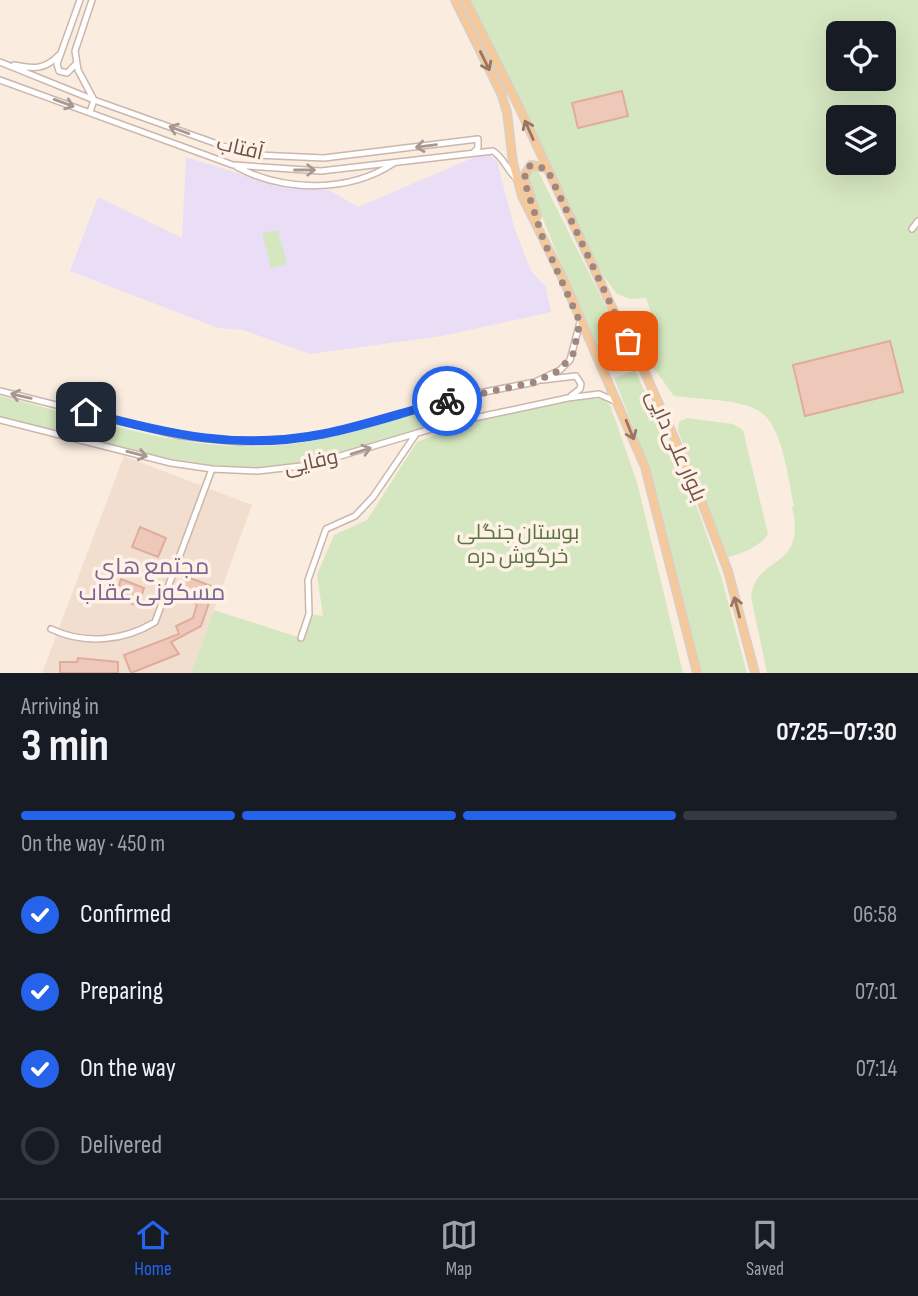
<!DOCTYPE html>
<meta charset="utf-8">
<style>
body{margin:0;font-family:"Sofia Sans Condensed",Cairo,sans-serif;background:#20242c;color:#f1f3f6;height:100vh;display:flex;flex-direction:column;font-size:26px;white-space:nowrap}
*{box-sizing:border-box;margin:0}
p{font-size:23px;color:#9ea1a6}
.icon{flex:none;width:38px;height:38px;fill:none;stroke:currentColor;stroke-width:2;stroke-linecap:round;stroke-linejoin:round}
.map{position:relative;height:673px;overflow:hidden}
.drawer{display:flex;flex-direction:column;background:#171b24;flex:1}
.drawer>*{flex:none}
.controls{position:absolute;left:826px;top:21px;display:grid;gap:14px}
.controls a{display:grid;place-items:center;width:70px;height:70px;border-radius:10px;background:#171b24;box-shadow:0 7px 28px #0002;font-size:35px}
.pin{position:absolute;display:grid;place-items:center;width:60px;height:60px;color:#fff;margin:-30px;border-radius:14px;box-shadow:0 4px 10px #0006}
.courier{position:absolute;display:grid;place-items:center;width:70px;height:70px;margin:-35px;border:5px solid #2563eb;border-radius:50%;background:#fff;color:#222;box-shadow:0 2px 9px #0007}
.overview em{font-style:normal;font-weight:700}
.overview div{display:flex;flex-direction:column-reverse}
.overview{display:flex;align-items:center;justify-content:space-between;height:119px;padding:0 21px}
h1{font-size:46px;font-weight:700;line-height:52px}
.bar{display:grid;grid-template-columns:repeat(4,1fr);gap:10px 7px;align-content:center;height:84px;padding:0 21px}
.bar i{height:9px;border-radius:5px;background:#363941}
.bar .on{background:#2563eb}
.bar p{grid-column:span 4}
ol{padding:0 21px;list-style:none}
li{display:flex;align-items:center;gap:21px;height:77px}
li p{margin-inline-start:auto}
li .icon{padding:7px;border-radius:50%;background:#2563eb;color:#fff;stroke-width:4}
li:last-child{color:#9ea1a6}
li i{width:38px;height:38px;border:4px solid #363941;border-radius:50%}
.menu{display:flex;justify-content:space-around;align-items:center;height:98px;border-top:2px solid #363941;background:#171b24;font-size:19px;color:#9ea1a6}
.menu a{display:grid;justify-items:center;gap:4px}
.menu .on{color:#2563eb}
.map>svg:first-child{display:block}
.residential{fill:#f1decf}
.education{fill:#eaddf6}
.green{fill:#d5e7c0;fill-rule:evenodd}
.building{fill:#eec8b9;stroke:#e0ac9b;stroke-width:2}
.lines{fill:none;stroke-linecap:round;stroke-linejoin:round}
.minor-casing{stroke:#ccb6ab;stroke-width:8}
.major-casing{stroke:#d7cfcc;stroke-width:10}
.minor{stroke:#fff;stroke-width:5}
.major{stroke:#f6c99b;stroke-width:7}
.oneway{stroke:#987662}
.oneway2{stroke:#a99792}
.done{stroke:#a0887e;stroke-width:7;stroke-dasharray:0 12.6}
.route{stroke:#2563eb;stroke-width:9}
.labels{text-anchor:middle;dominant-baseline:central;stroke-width:7;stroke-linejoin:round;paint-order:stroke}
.street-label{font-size:21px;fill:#6f5249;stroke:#fef1e6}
.park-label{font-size:21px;fill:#587542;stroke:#fef1e6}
.neighbourhood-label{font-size:23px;fill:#7d6593;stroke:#fef1e6}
</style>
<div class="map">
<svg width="918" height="673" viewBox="0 0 918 673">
<rect width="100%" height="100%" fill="#faede0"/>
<!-- residential -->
<path class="residential" d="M 124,456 L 252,505 L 191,673 L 42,673 Z"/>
<!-- education -->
<path class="education" d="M 490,155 L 497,161 L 514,227 L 531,271 L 546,287 L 551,312 L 442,336 L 310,354 L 243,330 L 218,328 L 70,271 L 98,197 L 182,238 L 186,157 L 281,187 L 329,190 L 358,207 L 477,156 Z"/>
<!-- green -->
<path class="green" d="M 470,0 L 918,0 L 918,673 L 767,673 L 751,597 C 756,553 807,572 792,507 L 794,506 C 788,480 783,425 759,411 C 740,399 697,399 674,396 L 634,341 L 651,313 L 646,298 L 630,299 L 617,294 L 605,278 L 583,241 L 520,101 ZM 838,33 L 884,33 L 884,79 L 838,79 ZM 838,117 L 884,117 L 884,163 L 838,163 Z
M 537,169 L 625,345 L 629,352 L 617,354 L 604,361 L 567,280 L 529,183 L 528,173 Z
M 278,230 L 287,264 L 271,268 L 262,233 Z
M 635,370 L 698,510 L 721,576 L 747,673 L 702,673 L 652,475 L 614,378 Z
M 0,396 C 92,418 185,454 281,445 C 336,440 389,420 441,406 L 445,421 C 393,437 340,458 286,465 C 218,474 153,455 88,438 C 59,430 29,424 0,417 Z
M 589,398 L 602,399 L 610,405 L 637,482 L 683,673 L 191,673 L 214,610 L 301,638 L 309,614 L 323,616 L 317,575 L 334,535 L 367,520 L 417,442 L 472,421 Z
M 687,418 L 733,424 L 743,430 L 768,534 C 761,546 741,554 728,557 L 678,431 L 679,422 Z"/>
<!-- building -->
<path class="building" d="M 622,91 L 628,116 L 578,128 L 572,103 Z
M 890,341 L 903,392 L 805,416 L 793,365 Z
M 140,527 L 166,538 L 158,557 L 132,547 Z
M 185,576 L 211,586 L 210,600 L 201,626 L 171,642 L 179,654 L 131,673 L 124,655 L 179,634 L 176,626 L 193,618 L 197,604 L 178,598 Z
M 121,579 L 144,588 L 138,606 L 115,597 Z
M 78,658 L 118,662 L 118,673 L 60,673 L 60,662 L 77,662 Z"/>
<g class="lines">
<defs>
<path id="minor" d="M 0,62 L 94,100 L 223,146 L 257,155 L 324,158 L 478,139 L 478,148 L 474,152
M 76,64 L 67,73 L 59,71 L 57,64 L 80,0
M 14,65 C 33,69 45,70 59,55
M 0,80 L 233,165 L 321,171 L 493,151 C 504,158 507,170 516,178
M 90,112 L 94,100 L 78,70 L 75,51 L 92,0
M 237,167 C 284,192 349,193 394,163
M 912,229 L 918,221
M 542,380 L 576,376 L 581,384 L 580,389 L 571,396
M 0,391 L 180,436 L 240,442 L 298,438 L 326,434 L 459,397 L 535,382 L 560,370 L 570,360 L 580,322
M 0,420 L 171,463 L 212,469 L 258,471 L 310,465 L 451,423 L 568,398 L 599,394 L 617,402
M 51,629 C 85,645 124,641 155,622 L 212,469
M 301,638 L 309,614 L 308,580 L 326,529 L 355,516 L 373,497 L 416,434"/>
<path id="major" d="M 455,0 L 501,93 L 507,112 L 513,163 L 522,196 L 563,279 L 645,467 L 697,673
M 465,0 L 519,107 L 630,346 L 641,364 L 694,482 L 728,571 L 755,673
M 537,216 L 524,176 L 531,165 L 546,168"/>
</defs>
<!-- minor casing -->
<use href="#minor" class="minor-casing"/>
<!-- major casing -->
<use href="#major" class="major-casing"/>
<!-- minor -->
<use href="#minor" class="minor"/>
<!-- major -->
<use href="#major" class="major"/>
</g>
<!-- one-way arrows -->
<defs><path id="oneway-shaft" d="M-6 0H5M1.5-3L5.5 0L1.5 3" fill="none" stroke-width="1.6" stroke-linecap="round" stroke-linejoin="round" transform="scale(1.75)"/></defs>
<g class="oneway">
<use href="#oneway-shaft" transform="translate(485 61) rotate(64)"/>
<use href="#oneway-shaft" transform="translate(529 130) rotate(-114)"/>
<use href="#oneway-shaft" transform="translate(630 430) rotate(68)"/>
<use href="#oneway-shaft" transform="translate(737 607) rotate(-105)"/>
</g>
<g class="oneway2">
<use href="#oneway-shaft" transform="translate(64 103) rotate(20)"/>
<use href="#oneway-shaft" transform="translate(179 130) rotate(-160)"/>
<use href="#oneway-shaft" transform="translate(426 146) rotate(173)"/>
<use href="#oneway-shaft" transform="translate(305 170)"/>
<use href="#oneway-shaft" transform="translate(21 396) rotate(-167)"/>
<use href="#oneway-shaft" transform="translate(361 451) rotate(-17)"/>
<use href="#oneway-shaft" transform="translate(137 454) rotate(14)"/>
</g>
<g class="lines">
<!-- done -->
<path class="done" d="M 447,401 L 535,382 L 560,370 L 573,354 L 580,322 L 543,239 L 525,183 L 525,170 L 531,165 L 547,169 L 628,341"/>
<!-- route -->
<path class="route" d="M 86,412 C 167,434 238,451 323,434 C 365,426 406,411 447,401"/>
</g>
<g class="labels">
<!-- street labels -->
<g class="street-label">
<text transform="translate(240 148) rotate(13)">آفتاب</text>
<text transform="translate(676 446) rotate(66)">بلوار علی دایی</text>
<text transform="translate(311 462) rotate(-12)">وفایی</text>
</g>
<!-- park labels -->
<g class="park-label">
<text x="518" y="532">بوستان جنگلی<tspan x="518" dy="24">خرگوش دره</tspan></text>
</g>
<!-- neighbourhood labels -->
<g class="neighbourhood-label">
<text x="152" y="567">مجتمع های<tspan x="152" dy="26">مسکونی عقاب</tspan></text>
</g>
</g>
</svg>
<div class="controls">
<a><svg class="icon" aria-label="locate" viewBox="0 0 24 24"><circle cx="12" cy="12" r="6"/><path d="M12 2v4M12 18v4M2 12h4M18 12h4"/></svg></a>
<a><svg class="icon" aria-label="layers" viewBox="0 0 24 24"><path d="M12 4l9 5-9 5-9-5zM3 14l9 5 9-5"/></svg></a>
</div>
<div class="pin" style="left:628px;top:341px;background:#ea580c"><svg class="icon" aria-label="bag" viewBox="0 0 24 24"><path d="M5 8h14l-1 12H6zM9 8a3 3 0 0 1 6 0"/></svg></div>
<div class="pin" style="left:86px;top:412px;background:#1f2937"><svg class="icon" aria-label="home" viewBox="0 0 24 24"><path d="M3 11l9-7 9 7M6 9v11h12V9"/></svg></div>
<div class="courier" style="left:447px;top:401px"><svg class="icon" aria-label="bike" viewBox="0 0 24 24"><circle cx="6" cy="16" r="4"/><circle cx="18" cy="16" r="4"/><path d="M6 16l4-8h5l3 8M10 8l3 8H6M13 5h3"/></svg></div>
</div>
<section class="drawer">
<div class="overview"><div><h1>3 min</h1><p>Arriving in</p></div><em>07:25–07:30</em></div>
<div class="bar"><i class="on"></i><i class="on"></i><i class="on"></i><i></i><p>On the way · 450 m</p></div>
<ol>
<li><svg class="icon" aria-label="check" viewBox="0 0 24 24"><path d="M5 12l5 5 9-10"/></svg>Confirmed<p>06:58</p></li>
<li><svg class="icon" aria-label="check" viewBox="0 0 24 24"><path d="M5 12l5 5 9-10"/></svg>Preparing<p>07:01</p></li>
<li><svg class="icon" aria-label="check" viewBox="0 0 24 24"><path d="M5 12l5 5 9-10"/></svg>On the way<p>07:14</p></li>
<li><i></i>Delivered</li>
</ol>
</section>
<nav class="menu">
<a class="on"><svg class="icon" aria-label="home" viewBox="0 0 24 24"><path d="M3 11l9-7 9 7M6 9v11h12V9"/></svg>Home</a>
<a><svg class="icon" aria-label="map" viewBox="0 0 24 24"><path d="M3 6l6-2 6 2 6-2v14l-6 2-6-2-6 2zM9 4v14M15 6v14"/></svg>Map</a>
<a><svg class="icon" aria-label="saved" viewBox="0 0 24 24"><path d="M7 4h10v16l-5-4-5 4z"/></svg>Saved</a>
</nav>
